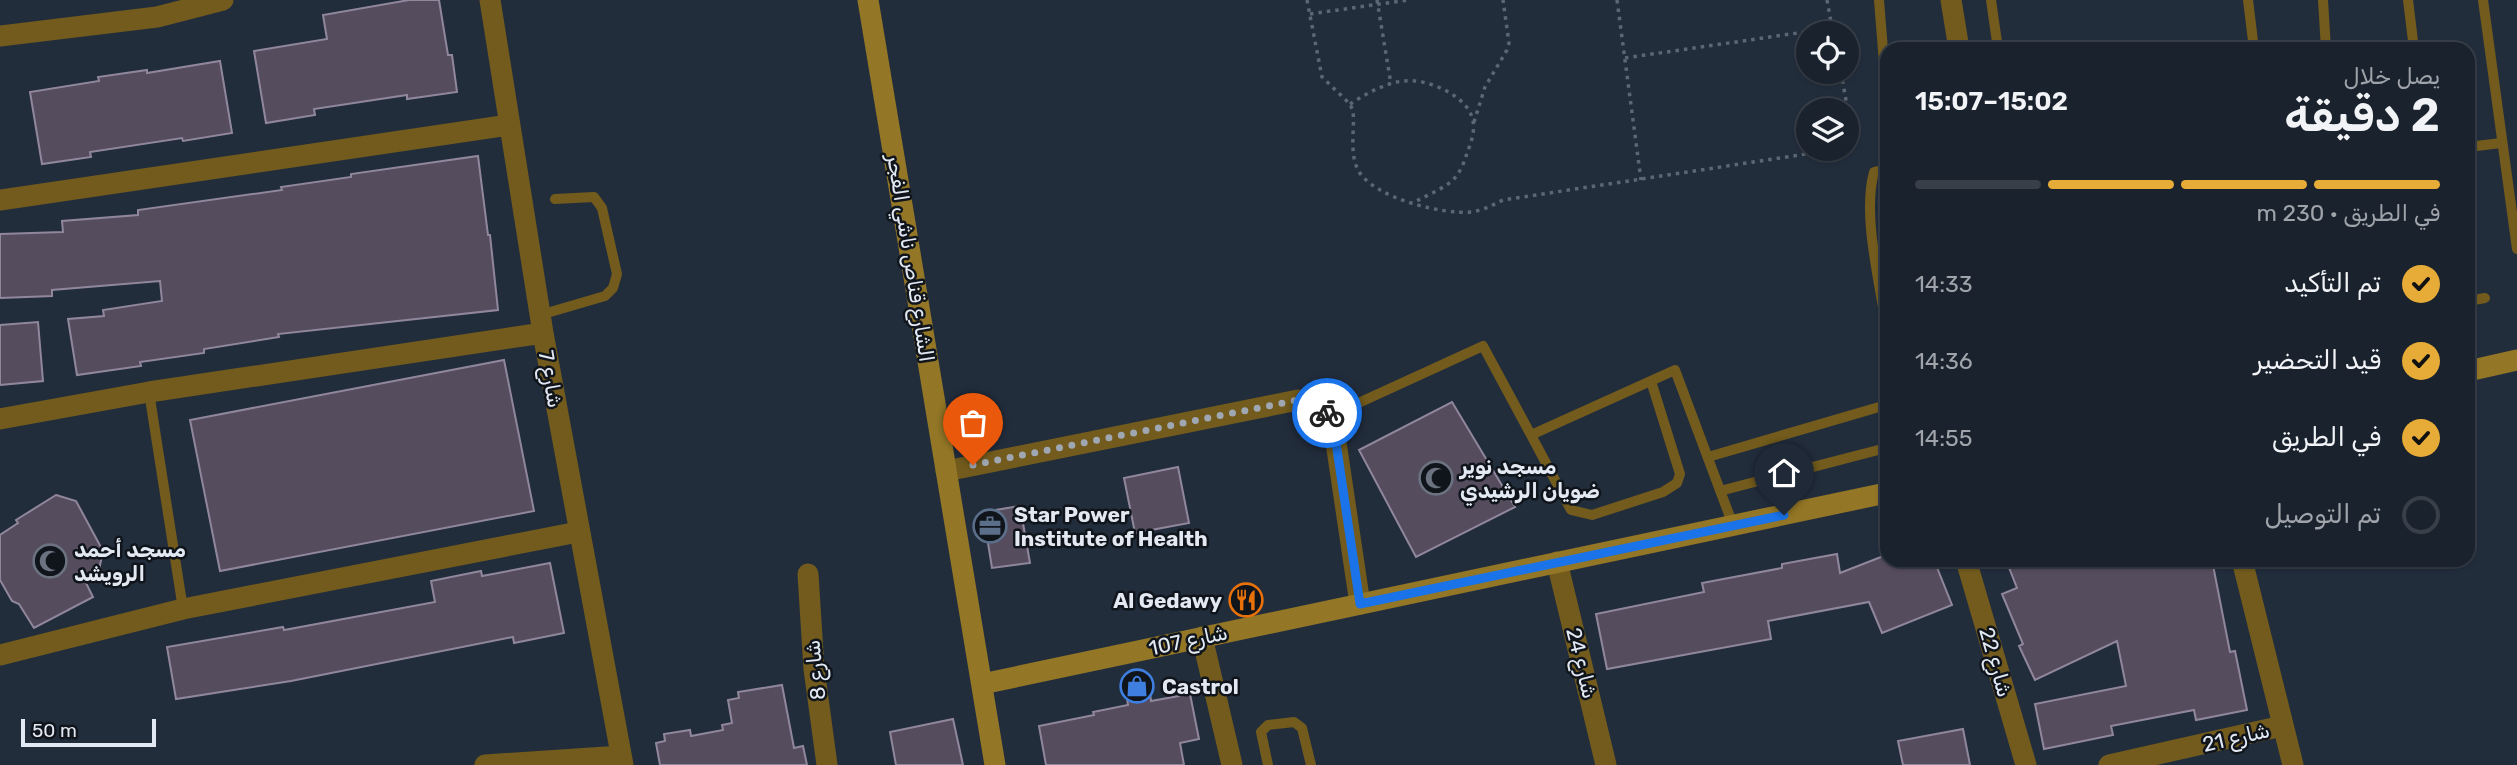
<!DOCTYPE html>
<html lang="ar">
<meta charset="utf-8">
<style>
body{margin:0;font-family:Rubik,"Noto Naskh Arabic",sans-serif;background:#272f39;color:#f1f3f6;direction:rtl;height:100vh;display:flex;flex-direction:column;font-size:26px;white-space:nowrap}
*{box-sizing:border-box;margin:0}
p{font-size:23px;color:#9fa4aa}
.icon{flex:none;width:38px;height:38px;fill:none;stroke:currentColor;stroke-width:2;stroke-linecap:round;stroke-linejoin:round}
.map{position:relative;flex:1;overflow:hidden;direction:ltr}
.panel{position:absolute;left:1880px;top:42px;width:595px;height:525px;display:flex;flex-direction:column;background:#1a222d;border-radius:21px;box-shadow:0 2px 5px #0004,0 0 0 2px #383f49;direction:rtl}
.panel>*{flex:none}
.tools{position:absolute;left:1796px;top:21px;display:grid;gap:14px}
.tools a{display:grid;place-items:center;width:63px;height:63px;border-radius:50%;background:#1a222d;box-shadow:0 2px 5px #0004,0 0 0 2px #383f49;font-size:35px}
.scale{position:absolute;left:21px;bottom:18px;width:135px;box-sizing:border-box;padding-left:7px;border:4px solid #e2e9f3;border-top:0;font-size:19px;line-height:24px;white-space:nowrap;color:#e2e9f3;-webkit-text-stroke:5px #10151c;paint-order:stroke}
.pin{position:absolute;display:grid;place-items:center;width:60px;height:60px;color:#fff;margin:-72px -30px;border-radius:50% 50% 50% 0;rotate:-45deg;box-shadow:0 0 7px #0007}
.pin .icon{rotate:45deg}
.courier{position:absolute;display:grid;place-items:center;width:70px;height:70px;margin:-35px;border:5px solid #1a73e8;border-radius:50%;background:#fff;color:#222;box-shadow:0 2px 9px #0007}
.headline em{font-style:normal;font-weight:600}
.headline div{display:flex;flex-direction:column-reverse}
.headline{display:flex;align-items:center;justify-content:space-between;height:119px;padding:0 35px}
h1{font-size:46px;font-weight:600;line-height:52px}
.bar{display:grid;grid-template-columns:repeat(4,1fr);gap:10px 7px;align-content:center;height:84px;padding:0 35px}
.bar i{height:9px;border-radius:5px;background:#383f49}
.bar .current{background:#e7ac37}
.bar p{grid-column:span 4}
ol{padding:0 35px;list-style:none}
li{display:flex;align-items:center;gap:21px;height:77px}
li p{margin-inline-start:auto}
li .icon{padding:7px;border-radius:50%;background:#e7ac37;color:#111;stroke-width:4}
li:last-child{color:#9fa4aa}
li i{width:38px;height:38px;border:4px solid #383f49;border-radius:50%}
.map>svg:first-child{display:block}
.building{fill:#554c5e;stroke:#91879c;stroke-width:2}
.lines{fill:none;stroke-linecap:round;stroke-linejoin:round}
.path{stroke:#5c6674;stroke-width:3.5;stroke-dasharray:3.5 5;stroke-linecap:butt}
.lane{stroke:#725b1c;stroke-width:10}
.street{stroke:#725b1c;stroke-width:21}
.secondary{stroke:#937626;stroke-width:21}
.done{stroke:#9fa7b3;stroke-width:7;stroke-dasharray:0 12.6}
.route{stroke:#1a73e8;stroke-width:9}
.labels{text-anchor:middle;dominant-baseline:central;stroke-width:5;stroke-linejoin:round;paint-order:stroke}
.street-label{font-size:21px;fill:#e2e9f3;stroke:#10151c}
.poi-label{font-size:21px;font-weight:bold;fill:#e2e9f3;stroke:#10151c;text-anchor:start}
</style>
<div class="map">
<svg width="2517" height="765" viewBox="0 0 2517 765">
<rect width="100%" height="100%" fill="#222d3c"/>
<!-- building -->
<path class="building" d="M 409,0 L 439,0 L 448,55 L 452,55 L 457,92 L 407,99 L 407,95 L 314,109 L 315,115 L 266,123 L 254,51 L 327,39 L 323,15 Z
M 220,61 L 232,133 L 183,141 L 182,138 L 90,152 L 91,157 L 42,164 L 30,92 L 99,81 L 98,77 L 147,70 L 147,73 Z
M 478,156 L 488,235 L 490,235 L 498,310 L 278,334 L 279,337 L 204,349 L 204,353 L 140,362 L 141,366 L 77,375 L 68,319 L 104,316 L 103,310 L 162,301 L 160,281 L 52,290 L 52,296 L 0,298 L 0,234 L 63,232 L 62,221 L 138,215 L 138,210 L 282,190 L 281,187 L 351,177 L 351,174 Z
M 38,322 L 43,381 L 0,385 L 0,325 Z
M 504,360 L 534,511 L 220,571 L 190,420 Z
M 1452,402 L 1515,507 L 1416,557 L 1359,450 Z
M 1178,467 L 1189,523 L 1135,533 L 1124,478 Z
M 56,495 L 76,501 L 103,551 L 99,570 L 84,579 L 93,597 L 34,628 L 19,604 L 12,601 L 0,580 L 0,535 L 18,523 L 16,520 Z
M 1020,506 L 1030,563 L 992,568 L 983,512 Z
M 1837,554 L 1840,573 L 1886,555 L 1886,560 L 1934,560 L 1952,605 L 1882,633 L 1869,602 L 1768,621 L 1771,639 L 1607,669 L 1596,614 L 1704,592 L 1702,583 L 1782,568 L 1782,564 Z
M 2006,560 L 2212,560 L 2230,652 L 2235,651 L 2247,710 L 2196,720 L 2194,710 L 2111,726 L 2113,735 L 2044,749 L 2035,704 L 2126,686 L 2117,641 L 2035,680 L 2019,646 L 2023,644 L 2002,594 L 2017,588 Z
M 550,563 L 564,633 L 514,643 L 513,637 L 291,681 L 176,699 L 167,647 L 283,627 L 284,630 L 435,602 L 431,581 L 481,571 L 482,576 Z
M 1256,589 L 1259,606 L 1236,610 L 1232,593 Z
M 1148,676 L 1151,701 L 1190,694 L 1199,739 L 1180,743 L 1184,765 L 1046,765 L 1039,726 L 1094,715 L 1093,712 L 1128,705 L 1124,679 Z
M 782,685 L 794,748 L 803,746 L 807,765 L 660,765 L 656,743 L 665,741 L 664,734 L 690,730 L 691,736 L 723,730 L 722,725 L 732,723 L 728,700 L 739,698 L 738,692 Z
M 953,719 L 963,765 L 896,765 L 890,732 Z
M 1963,729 L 1970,765 L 1903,765 L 1898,741 Z"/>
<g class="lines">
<!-- path -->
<path class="path" d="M 1307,0 L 1322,77 L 1350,104 L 1353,111 C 1355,130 1349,152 1358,170 C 1373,198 1443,215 1472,212 C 1483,210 1493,205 1503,200 L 1839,149
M 1377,0 L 1391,84
M 1617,0 L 1641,180
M 1827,0 L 1833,33
M 1310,14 L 1408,0
M 1625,58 L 1832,28
M 1841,72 L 1851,129 L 1846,142
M 1350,104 C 1366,94 1384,83 1404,81 C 1427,78 1469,96 1473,121 C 1475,132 1471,143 1467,153 C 1464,163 1460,173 1452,181 C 1441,190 1427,195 1415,202
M 1474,122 L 1485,87 L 1507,50 L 1509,43 L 1503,0"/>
<!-- lane -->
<path class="lane" d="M 1879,0 L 1886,88
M 1991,0 L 1998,49
M 2248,0 L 2254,49
M 2323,0 L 2326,49
M 2408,0 L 2414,49
M 2483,0 L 2517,249
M 2468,147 L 2501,143
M 1886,169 L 1874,172 C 1862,216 1880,281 1886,327
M 2468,301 L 2485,298
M 540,315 L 605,296 L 613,288 L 617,274 L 602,208 L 594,197 L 555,199
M 149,392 L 183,609
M 1330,416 L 1483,346 L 1531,435 L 1675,370 L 1733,525
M 1531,435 L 1571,510 L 1592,515 L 1663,492 L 1677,483 L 1680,474 L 1651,381
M 1708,457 L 1886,405
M 1720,491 L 1886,448
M 1268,765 L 1261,732 L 1268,725 L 1294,722 L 1302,728 L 1311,765"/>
<!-- street -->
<path class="street" d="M 490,0 L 543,333 L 623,765
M 1951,0 L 1959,49
M 0,36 L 157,17 L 223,0
M 0,200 L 509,125
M 0,419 L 149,392 L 543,333
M 946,471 L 1298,400 C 1319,405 1328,408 1334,429 L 1360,604
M 1966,560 L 2026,765
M 2242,560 L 2293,765
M 1557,562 L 1606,765
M 808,574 L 814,669 L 827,765
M 1202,637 L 1232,765
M 0,655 L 183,609 L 578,532
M 485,765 L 621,756
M 2109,765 L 2282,726"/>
<!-- secondary -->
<path class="secondary" d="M 868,0 L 995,765
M 2468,371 L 2517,360
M 982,684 L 1886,493"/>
</g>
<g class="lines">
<!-- done -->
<path class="done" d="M 973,465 L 1298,400 L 1317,405 L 1327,413"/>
<!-- route -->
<path class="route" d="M 1327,413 L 1330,416 L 1334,429 L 1360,604 L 1784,515"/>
</g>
<!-- icons -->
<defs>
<symbol id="mosque-ring" viewBox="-11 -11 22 22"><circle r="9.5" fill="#10151c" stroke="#6b7280" stroke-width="1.5"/><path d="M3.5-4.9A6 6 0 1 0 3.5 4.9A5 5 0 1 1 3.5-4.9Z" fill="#6b7280"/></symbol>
<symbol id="office-ring" viewBox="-11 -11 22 22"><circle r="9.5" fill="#10151c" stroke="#5c6f8a" stroke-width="1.5"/><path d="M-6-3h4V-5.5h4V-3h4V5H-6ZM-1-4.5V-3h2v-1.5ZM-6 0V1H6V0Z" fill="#5c6f8a"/></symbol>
<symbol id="restaurant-ring" viewBox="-11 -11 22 22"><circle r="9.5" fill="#10151c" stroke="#e8710a" stroke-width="1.5"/><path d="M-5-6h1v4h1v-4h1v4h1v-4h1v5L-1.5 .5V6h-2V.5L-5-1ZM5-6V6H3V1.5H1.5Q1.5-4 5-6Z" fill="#e8710a"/></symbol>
<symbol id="shop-ring" viewBox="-11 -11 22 22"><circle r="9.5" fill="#10151c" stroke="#3f7fe0" stroke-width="1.5"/><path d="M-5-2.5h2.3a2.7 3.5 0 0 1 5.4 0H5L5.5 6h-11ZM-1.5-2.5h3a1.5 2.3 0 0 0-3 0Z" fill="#3f7fe0"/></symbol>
</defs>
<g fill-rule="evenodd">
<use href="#mosque-ring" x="1417" y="459" width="38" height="38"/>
<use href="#office-ring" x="971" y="507" width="38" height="38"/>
<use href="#mosque-ring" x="31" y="542" width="38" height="38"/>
<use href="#restaurant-ring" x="1227" y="581" width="38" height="38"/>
<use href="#shop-ring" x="1118" y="667" width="38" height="38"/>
</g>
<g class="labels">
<!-- street labels -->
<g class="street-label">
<text transform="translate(911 258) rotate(81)">الشارع قناص ناشي الفجر</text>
<text transform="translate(551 379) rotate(80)">شارع 7</text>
<text transform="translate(1188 640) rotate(-12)">شارع 107</text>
<text transform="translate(1996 662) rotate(74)">شارع 22</text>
<text transform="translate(1582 663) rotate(76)">شارع 24</text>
<text transform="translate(815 670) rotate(-96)">شارع 8</text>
<text transform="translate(2236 737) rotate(-13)">شارع 21</text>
</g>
<!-- poi labels -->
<g class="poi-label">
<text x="1460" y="466">مسجد نوير<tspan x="1460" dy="24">ضويان الرشيدي</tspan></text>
<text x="1014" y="514">Star Power<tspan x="1014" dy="24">Institute of Health</tspan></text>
<text x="74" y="549">مسجد أحمد<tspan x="74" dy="24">الرويشد</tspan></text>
<text x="1222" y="600" text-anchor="end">Al Gedawy</text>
<text x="1162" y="686">Castrol</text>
</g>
</g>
</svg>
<div class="tools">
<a><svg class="icon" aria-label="locate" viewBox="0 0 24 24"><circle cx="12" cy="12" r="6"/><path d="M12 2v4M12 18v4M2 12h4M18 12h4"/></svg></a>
<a><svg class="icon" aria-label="layers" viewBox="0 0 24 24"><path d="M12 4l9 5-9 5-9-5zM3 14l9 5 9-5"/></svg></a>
</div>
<div class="scale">50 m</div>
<div class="pin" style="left:973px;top:465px;background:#ea580c"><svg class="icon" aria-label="bag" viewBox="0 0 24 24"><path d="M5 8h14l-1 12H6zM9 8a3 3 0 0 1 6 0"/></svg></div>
<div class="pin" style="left:1784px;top:515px;background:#1f2937"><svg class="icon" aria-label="home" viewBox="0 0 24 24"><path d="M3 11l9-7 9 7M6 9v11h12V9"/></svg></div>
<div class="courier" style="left:1327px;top:413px"><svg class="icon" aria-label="bike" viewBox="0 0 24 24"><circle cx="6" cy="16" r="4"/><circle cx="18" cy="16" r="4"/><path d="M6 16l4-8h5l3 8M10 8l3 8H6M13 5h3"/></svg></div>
<section class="panel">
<div class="headline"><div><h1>2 دقيقة</h1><p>يصل خلال</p></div><em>15:02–15:07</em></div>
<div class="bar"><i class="current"></i><i class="current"></i><i class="current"></i><i></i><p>في الطريق · 230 m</p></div>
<ol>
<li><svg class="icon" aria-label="check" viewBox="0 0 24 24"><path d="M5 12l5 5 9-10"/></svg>تم التأكيد<p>14:33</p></li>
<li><svg class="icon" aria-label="check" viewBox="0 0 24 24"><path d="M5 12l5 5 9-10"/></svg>قيد التحضير<p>14:36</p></li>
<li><svg class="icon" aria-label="check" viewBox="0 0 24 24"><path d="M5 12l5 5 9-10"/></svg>في الطريق<p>14:55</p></li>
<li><i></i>تم التوصيل</li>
</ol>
</section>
</div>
